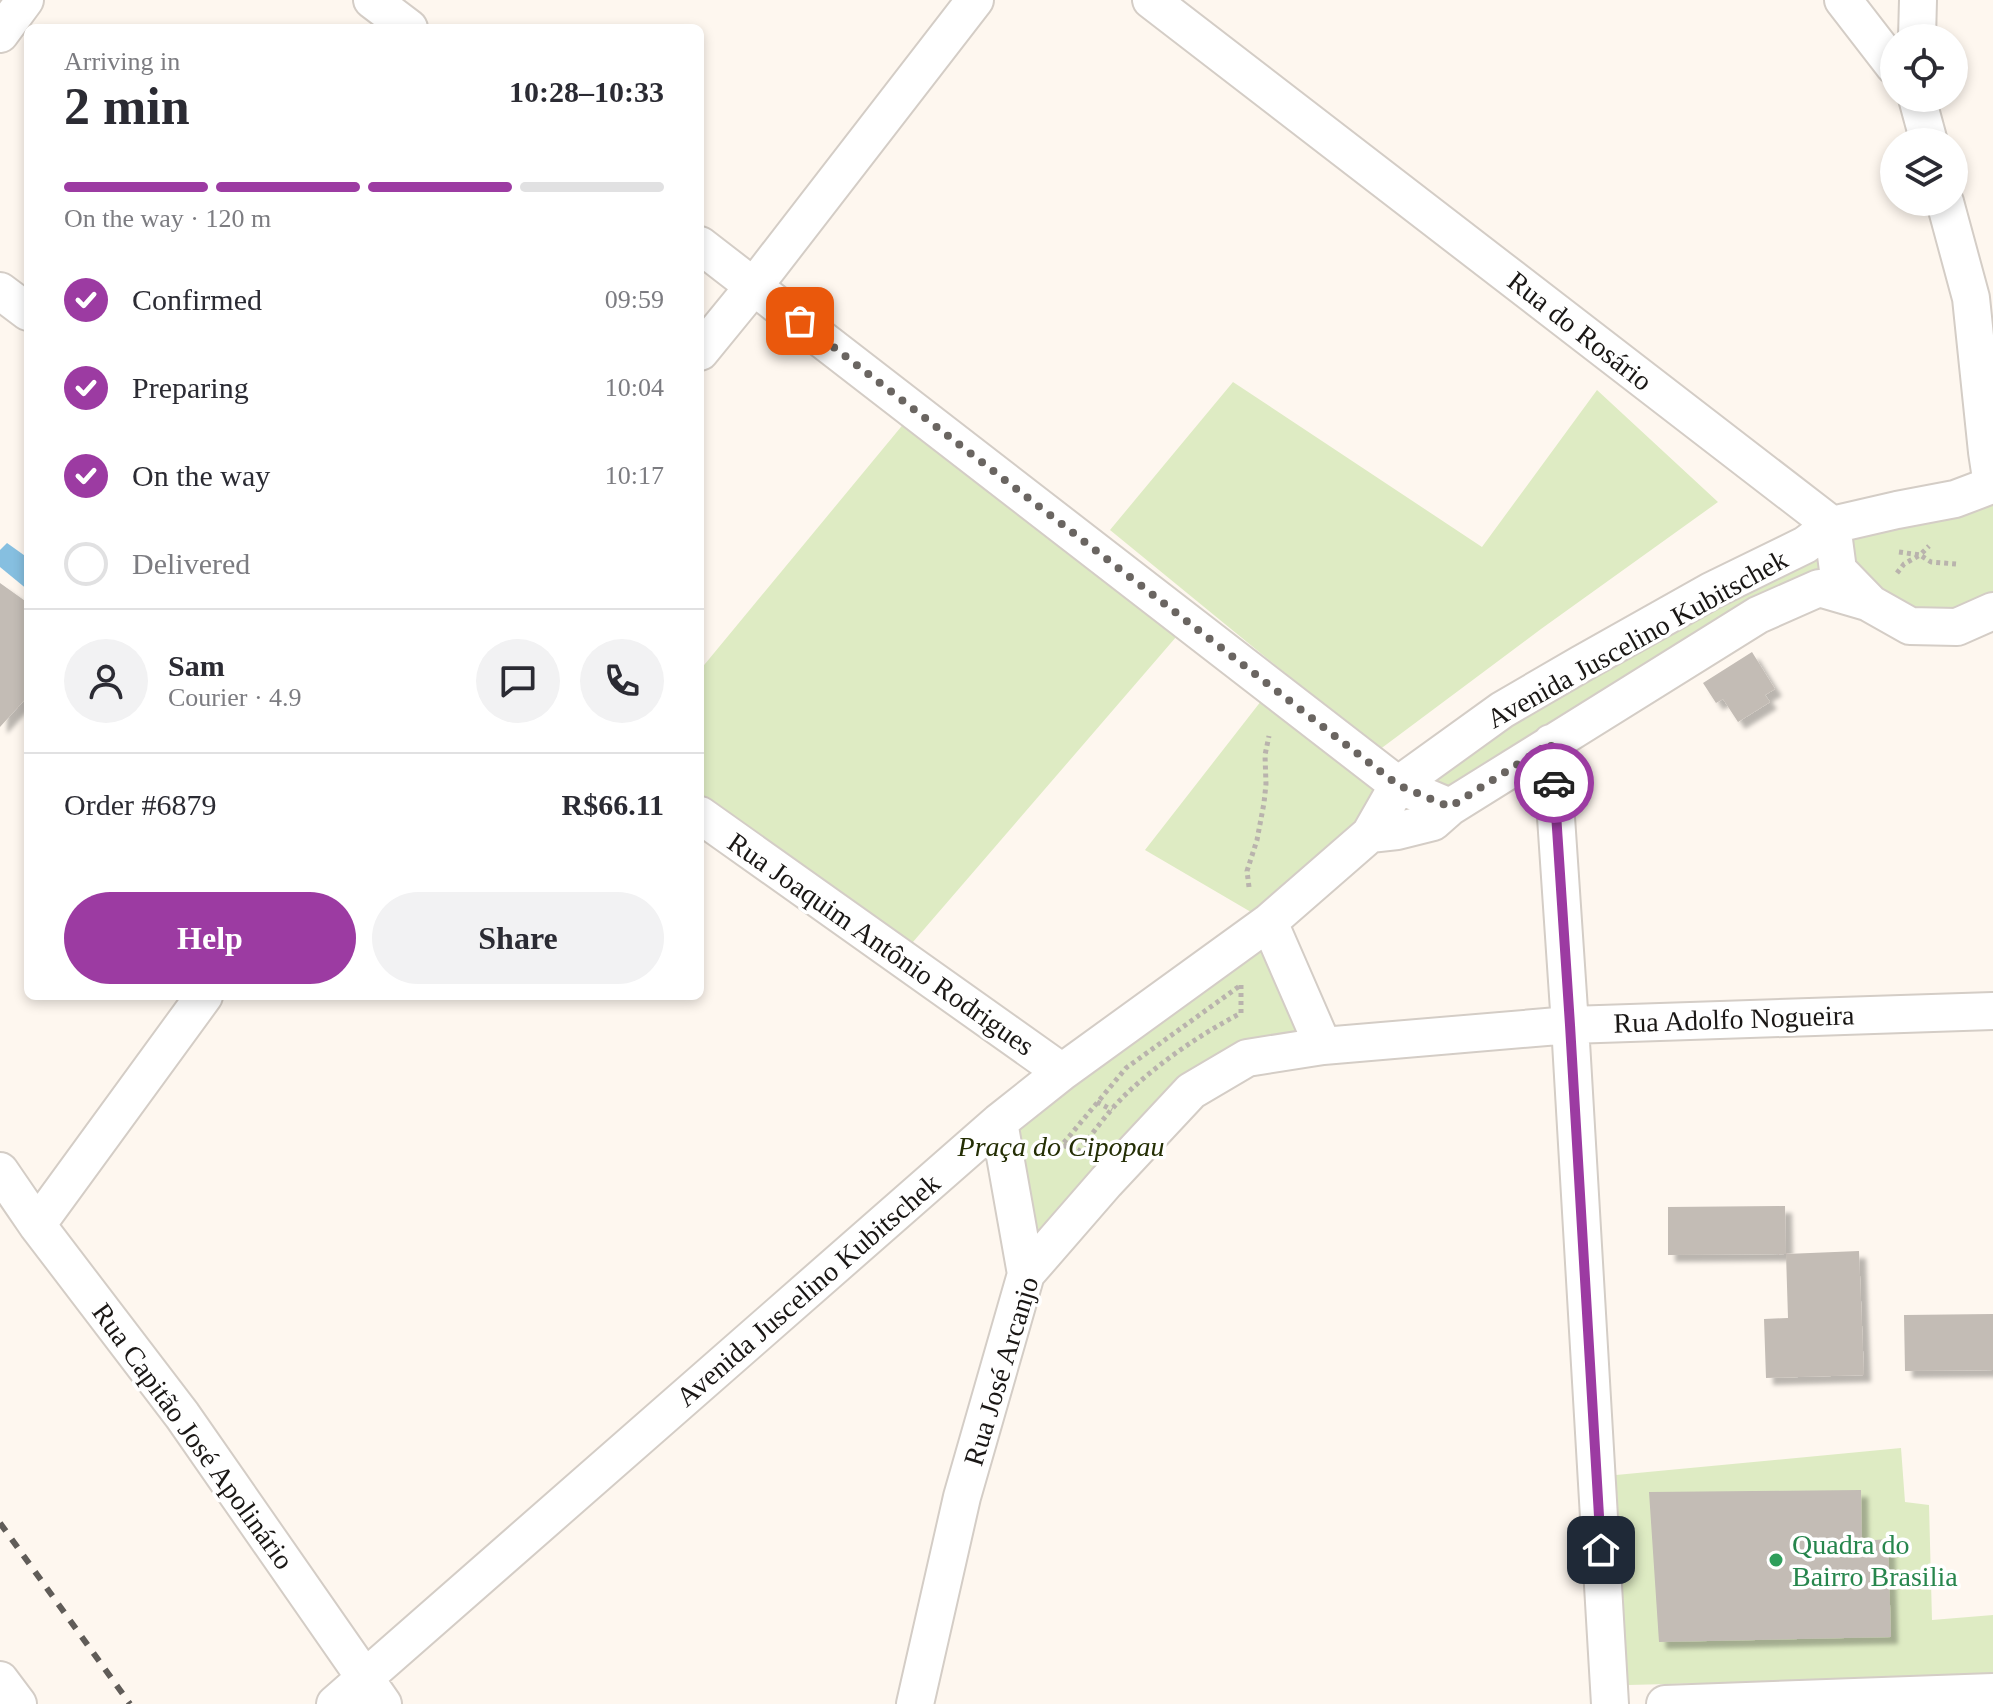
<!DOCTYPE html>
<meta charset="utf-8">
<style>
body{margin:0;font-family:Georgia,serif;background:#f2f2f3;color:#2b2b33;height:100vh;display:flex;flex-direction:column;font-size:30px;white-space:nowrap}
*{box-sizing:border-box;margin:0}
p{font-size:26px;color:#7c7c81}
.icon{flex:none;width:44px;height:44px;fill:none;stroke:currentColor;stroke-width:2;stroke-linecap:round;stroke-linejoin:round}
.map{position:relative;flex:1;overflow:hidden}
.details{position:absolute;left:24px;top:24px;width:680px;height:976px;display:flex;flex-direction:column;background:#fff;border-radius:12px;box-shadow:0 4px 12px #0003}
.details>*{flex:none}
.tools{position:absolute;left:1880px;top:24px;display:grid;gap:16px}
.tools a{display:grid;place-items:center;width:88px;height:88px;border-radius:50%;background:#fff;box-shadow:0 4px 12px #0003;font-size:40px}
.pin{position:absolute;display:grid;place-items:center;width:68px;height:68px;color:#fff;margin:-34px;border-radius:16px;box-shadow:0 4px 12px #0006}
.courier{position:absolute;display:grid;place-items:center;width:80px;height:80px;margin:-40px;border:6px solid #9c3ba2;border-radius:50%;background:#fff;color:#222;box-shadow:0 2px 10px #0007}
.summary em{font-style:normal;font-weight:700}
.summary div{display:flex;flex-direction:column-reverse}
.summary{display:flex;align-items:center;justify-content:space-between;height:136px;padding:0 40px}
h1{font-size:52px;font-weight:700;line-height:60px}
.bar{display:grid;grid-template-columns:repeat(4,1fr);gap:12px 8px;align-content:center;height:96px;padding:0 40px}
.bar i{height:10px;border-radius:6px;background:#e1e1e2}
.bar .on{background:#9c3ba2}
.bar p{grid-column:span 4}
.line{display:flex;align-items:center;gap:20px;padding:0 40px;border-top:2px solid #e1e1e2}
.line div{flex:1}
.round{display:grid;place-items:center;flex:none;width:84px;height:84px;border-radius:42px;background:#f2f2f3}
ol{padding:0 40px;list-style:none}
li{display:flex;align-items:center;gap:24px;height:88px}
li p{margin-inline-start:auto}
li .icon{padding:8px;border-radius:50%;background:#9c3ba2;color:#fff;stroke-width:4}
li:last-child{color:#7c7c81}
li i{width:44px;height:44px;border:4px solid #e1e1e2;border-radius:50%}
.action{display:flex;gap:16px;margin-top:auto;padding:16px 40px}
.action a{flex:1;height:92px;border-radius:48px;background:#9c3ba2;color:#fff;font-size:32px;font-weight:700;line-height:92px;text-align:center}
.action a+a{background:#f2f2f3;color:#2b2b33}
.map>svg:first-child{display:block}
.green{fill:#deebc3}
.water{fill:#86bfe0}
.building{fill:#c3bcb5;filter:url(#shadow)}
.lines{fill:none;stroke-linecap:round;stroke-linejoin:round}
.street-casing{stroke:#d4cdc6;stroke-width:40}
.path{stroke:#b9b3ad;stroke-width:5;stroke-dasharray:4 4;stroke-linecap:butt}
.street{stroke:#fff;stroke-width:36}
.rail{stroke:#605c58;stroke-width:6;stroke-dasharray:10 10;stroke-linecap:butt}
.done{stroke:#6a6561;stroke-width:8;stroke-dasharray:0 14.4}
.route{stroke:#9c3ba2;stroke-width:10}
.leisure-dot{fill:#2e9e5b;stroke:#fff;stroke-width:3}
.labels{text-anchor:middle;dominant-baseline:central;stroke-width:7;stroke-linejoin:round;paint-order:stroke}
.street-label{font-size:28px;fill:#1a1715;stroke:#fff}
.park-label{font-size:28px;font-style:italic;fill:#242e04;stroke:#fff}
.leisure-label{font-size:28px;fill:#27864d;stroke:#fff;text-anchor:start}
</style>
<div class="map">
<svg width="1993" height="1704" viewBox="0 0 1993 1704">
<defs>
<filter id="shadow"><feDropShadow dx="7" dy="7" stdDeviation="2" flood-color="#0004"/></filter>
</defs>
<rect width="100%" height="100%" fill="#fef7ef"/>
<!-- green -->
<path class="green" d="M 1233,382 L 1482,547 L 1597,390 L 1718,502 L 1541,629 L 1379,750 L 1110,530 Z
M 915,410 L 1189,622 L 900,957 L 700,816 L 700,670 Z
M 1993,488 L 1993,613 L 1957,627 L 1871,604 L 1832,525 Z
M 1829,539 L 1830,571 L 1815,582 L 1448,799 L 1412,783 Z
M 1272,687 L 1398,785 L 1269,922 L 1323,1046 L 1238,1064 L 1026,1274 L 999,1122 L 1268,922 L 1145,850 Z
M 1901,1448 L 1905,1502 L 1929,1505 L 1932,1620 L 1993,1615 L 1993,1676 L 1628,1685 L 1616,1475 Z"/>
<!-- water -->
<path class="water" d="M 7,543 L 28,558 L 28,590 L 0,567 L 0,550 Z"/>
<!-- building -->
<path class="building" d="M 0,583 L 28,603 L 28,696 L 0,727 Z
M 1752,652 L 1775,689 L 1765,695 L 1770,702 L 1738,722 L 1723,699 L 1716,703 L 1703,683 Z
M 1785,1206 L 1786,1254 L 1859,1251 L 1864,1375 L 1766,1378 L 1764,1319 L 1788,1318 L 1786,1254 L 1668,1255 L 1668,1207 Z
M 1993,1314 L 1993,1370 L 1905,1371 L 1904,1315 Z
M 1861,1490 L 1862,1541 L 1888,1539 L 1891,1637 L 1659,1642 L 1649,1492 Z"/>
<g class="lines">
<defs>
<path id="street" d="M 372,0 L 409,28
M 1151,0 L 1832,525 L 1838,570 L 1871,604 L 1910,626 L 1957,627 L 1993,611
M 1843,0 L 1894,66
M 0,34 L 25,0
M 1917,38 L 1918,0
M 1917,98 L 1929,142
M 1945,202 L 1971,298 L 1987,452 L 1991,476
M 700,245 L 1398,785 L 1450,807
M 0,291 L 28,312
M 700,352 L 754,286 L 975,0
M 1551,743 L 1570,1025 L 1610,1704
M 700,815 L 1062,1072
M 1370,834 L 1397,831 L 1433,822 L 1450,807 L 1758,615 L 1819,588 L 1867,602
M 1269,922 L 1323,1046 L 1570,1025 L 1993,1011
M 999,1122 L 1026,1274
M 0,1171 L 37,1225 L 182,1415 L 383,1704
M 37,1225 L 204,996
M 0,1680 L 18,1704
M 335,1704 L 999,1122 L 1062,1072 L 1269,922 L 1370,834 L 1398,785 L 1502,710 L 1581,664 L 1711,591 L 1805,545 L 1832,525 L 1897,510 L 1955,499 L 1992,485 L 1987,452 L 1993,451
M 915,1704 L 962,1497 L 1026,1274 L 1106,1182 L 1191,1091 L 1247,1058 L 1323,1046
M 1665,1704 L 1993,1692"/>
</defs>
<!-- street casing -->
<use href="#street" class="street-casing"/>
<!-- path -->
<path class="path" d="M 1899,552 L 1920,555 L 1929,546
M 1897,573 L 1904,564 L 1920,555 L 1931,562 L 1956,564
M 1249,887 L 1247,871 L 1257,840 L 1264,803 L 1266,784 L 1265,755 L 1269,736
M 1241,985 L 1241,1013 C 1199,1035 1157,1064 1123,1097 C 1107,1113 1093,1133 1079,1151 L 1062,1145 L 1126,1068 Z
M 1097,1102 L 1112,1110"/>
<!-- street -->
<use href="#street" class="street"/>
<!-- rail -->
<path class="rail" d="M 0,1523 L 130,1704"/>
</g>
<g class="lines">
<!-- done -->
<path class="done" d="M 800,321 L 1398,785 L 1450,807 L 1551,743 L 1554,783"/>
<!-- route -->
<path class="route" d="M 1554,783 L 1570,1025 L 1601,1550"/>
</g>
<!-- markers -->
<circle class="leisure-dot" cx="1776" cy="1560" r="8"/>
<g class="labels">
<!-- street labels -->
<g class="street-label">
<text transform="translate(1580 331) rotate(38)">Rua do Rosário</text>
<text transform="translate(1637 639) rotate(-29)">Avenida Juscelino Kubitschek</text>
<text transform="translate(881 944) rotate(35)">Rua Joaquim Antônio Rodrigues</text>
<text transform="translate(1734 1019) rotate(-2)">Rua Adolfo Nogueira</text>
<text transform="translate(808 1290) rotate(-41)">Avenida Juscelino Kubitschek</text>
<text transform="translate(1001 1371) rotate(-73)">Rua José Arcanjo</text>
<text transform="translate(193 1436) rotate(54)">Rua Capitão José Apolinário</text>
</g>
<!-- park labels -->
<g class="park-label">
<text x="1061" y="1146">Praça do Cipopau</text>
</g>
<!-- leisure labels -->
<g class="leisure-label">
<text x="1792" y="1544">Quadra do<tspan x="1792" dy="32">Bairro Brasilia</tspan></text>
</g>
</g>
</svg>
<div class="tools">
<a><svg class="icon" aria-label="locate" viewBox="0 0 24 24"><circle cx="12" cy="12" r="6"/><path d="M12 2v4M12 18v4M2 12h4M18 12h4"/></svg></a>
<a><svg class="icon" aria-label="layers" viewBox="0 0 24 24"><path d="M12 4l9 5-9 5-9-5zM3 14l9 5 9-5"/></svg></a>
</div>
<div class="pin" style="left:800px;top:321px;background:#ea580c"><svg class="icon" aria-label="bag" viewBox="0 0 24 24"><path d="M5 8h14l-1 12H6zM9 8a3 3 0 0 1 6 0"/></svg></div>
<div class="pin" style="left:1601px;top:1550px;background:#1f2937"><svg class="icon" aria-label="home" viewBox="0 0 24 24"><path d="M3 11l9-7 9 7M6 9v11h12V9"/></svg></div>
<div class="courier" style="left:1554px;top:783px"><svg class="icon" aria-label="car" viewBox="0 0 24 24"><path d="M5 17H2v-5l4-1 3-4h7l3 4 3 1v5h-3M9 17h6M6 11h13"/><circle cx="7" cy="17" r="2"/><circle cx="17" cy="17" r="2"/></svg></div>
<section class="details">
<div class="summary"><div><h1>2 min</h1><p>Arriving in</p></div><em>10:28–10:33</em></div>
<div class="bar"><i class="on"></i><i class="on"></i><i class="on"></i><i></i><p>On the way · 120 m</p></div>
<ol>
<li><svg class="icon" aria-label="check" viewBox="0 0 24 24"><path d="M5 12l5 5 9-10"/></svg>Confirmed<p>09:59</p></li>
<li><svg class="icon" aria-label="check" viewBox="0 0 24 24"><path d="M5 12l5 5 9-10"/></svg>Preparing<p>10:04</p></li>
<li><svg class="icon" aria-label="check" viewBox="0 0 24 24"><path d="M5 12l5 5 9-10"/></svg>On the way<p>10:17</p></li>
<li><i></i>Delivered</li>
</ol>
<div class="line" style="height:144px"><a class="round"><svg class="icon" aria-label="person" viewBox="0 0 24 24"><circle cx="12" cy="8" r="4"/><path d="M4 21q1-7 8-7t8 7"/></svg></a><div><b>Sam</b><p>Courier · 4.9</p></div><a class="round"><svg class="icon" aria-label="chat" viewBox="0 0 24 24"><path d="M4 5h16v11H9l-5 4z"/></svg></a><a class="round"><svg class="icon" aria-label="phone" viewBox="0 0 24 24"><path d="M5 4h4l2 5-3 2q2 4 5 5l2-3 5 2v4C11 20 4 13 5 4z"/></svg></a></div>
<div class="line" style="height:104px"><div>Order #6879</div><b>R$66.11</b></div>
<div class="action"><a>Help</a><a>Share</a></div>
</section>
</div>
